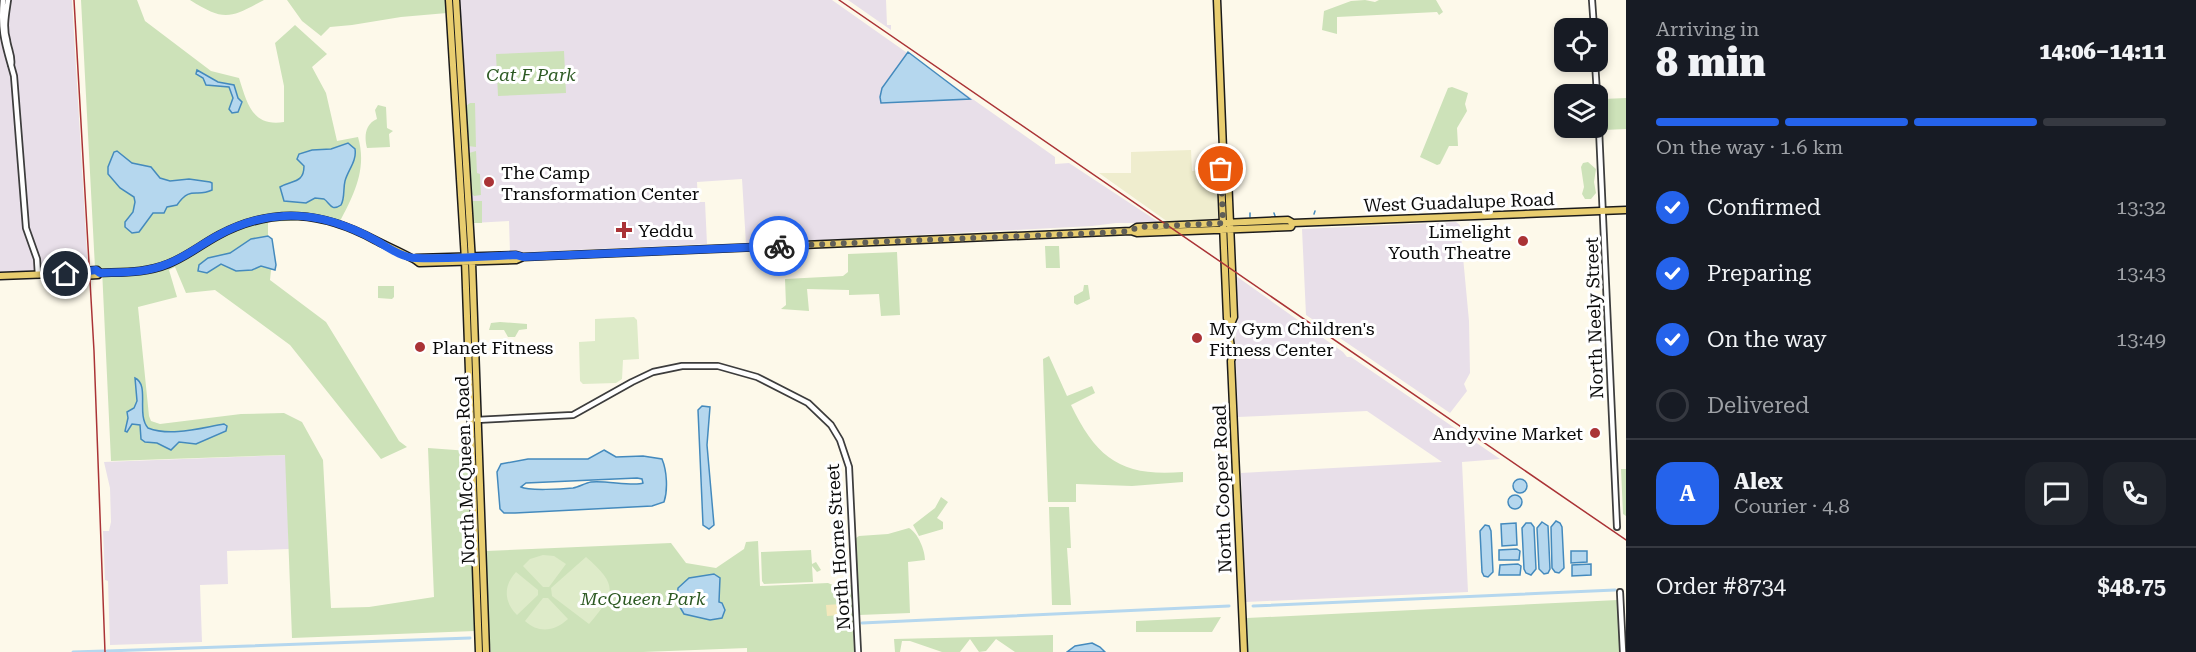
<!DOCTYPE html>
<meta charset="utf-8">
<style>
body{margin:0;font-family:"Roboto Serif",serif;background:#20242c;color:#f1f3f6;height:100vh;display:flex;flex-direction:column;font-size:22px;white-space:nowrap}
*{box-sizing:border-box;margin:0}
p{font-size:20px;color:#9ea1a6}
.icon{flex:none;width:33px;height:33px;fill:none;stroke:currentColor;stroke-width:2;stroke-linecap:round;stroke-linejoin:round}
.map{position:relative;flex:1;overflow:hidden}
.drawer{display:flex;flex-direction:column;background:#171b24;width:570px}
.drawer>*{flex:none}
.fabs{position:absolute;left:1554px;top:18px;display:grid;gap:12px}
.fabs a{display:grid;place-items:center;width:54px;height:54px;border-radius:12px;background:#171b24;box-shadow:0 3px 9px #0003;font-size:30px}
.pin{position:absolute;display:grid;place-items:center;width:51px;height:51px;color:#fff;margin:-26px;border:3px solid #fff;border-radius:50%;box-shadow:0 2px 6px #0007}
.courier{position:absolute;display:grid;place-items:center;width:60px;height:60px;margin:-30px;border:4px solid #2563eb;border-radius:50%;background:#fff;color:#222;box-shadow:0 2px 8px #0007}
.summary em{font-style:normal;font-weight:800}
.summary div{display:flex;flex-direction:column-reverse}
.summary{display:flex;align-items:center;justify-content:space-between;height:102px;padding:0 30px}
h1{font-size:39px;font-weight:800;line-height:45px}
.bar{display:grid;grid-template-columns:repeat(4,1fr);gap:9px 6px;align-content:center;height:72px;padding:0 30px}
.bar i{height:8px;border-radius:4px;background:#363941}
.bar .active{background:#2563eb}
.bar p{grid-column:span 4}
.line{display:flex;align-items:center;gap:15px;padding:0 30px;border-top:2px solid #363941}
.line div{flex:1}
.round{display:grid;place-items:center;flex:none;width:63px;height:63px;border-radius:18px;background:#20242c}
ol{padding:0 30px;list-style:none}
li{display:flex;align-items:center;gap:18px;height:66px}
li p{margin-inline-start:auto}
li .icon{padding:6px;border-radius:50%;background:#2563eb;color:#fff;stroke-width:4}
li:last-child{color:#9ea1a6}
li i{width:33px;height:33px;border:3px solid #363941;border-radius:50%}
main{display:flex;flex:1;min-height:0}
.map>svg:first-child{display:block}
.industrial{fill:#e8dfe9}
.farmland{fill:#efedce}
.green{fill:#cde2b9}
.sand{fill:#f3e8bc}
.pitch{fill:#deebc9}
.water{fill:#b5d7ee;stroke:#448abd;stroke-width:1.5;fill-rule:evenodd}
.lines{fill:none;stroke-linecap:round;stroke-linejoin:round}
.stream{stroke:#448abd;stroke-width:1.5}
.canal{stroke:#b5d7ee;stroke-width:3}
.minor-casing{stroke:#3d3d3d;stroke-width:8}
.major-casing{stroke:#1b1b1b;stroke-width:9}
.minor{stroke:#fff;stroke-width:4.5}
.major{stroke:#e8cd6f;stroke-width:6}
.rail{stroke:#aa3336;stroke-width:1.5}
.done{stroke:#5f5e58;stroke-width:6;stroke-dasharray:0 10.8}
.route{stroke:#2563eb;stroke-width:8}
.poi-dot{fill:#aa3336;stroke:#fff;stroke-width:2}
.labels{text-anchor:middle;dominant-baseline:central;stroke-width:6;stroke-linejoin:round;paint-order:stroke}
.park-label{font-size:18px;font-style:italic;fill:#2d5a23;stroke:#fff}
.poi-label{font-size:18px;fill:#0a0a0a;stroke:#fff;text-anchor:start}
.street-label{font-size:18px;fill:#0a0a0a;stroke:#fff}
</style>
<main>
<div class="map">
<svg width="1626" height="652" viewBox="0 0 1626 652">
<rect width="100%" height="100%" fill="#fdf9ea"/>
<!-- industrial -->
<path class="industrial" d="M 0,0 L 72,0 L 88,269 L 0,272 Z
M 459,0 L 832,0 L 1055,157 L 1055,164 L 1069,163 L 1160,223 L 1116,223 L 1092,226 L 746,244 L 742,179 L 697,182 L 698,202 L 705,202 L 707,244 L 510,253 L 509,221 L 473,223 Z
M 848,0 L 886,0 L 887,25 L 891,25 L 891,30 Z
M 1456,222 L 1460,225 L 1469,321 L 1470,373 L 1464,384 L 1467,391 L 1450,413 L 1306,315 L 1302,229 Z
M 1236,276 L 1343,352 L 1347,357 L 1351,357 L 1500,459 L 1462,462 L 1468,592 L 1246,602 L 1241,473 L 1442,462 L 1367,411 L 1238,417 L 1235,341 L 1238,317 Z
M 286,455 L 289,549 L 227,551 L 228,584 L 200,585 L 202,642 L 110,645 L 108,581 L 105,580 L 103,531 L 109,531 L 111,522 L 110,488 L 104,462 Z"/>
<!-- farmland -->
<path class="farmland" d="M 1191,150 L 1192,171 L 1219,169 L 1220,216 L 1218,220 L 1168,222 L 1099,173 L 1131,173 L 1131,152 Z"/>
<!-- green -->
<path class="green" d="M 81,0 L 137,0 L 145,21 L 211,71 L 239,78 C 247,103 252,127 284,122 L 284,86 L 275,43 L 295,25 L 327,54 L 312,67 L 326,93 L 337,141 L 358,137 C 368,171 352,198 337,227 L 305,220 L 268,222 L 268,236 L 272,239 L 276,268 L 275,270 L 271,270 L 270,280 L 326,322 L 399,441 L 407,447 L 381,459 L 290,345 L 215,290 L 186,293 L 175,267 L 169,270 L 177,297 L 138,307 L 149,416 L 151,421 L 160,424 L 241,414 L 284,413 L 302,422 L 323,460 L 331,608 L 369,607 L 434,597 L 428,448 L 469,451 L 475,631 L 292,638 L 285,455 L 111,461 L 102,269 L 95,268 Z
M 190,0 L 264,0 C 230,18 225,22 190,0 Z
M 287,0 L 446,0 L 447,13 L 401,17 L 352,25 L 330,27 L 321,36 L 302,21 Z
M 1365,0 L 1375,2 L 1379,0 L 1436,0 L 1443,12 L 1439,15 L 1437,12 L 1337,17 L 1337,34 L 1322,30 L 1324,11 L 1351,1 Z
M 564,51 L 566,93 L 498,96 L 496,54 Z
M 1452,87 L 1468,93 L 1465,104 L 1467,111 L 1457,128 L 1458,146 L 1449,146 L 1440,164 L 1437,165 L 1420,157 L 1448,88 Z
M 1626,98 L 1626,129 L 1604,130 L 1603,99 Z
M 470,103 L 475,103 L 476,147 L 468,146 L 466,106 Z
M 378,105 L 386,107 L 387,128 L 393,131 L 389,134 L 390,147 L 367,148 C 364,137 365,124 377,119 L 375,110 Z
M 476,151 L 477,173 L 480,174 L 481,195 L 474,196 L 471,193 L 469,153 Z
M 1588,162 L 1596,169 L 1594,182 L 1596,193 L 1591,199 L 1585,199 L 1582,194 L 1584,187 L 1581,167 L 1583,163 Z
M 472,201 L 482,201 L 482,223 L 473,223 Z
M 1045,246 L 1059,246 L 1060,268 L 1046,268 Z
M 897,252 L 900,315 L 881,316 L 879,294 L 849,295 L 849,290 L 807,289 L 809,311 L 781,309 L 786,305 L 785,279 L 843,276 L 848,272 L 848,254 Z
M 1084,285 L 1088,285 L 1090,299 L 1077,305 L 1074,303 L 1074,296 L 1083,291 Z
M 378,286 L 394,286 L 394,297 L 392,299 L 378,298 Z
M 500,322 L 527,324 L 527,329 L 519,330 L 515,337 L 508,337 L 504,330 L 489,330 L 491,323 Z
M 1049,356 L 1067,396 L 1092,386 L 1095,393 L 1071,405 C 1097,459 1122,477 1183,472 L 1183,482 L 1132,486 L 1076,484 L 1076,502 L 1048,502 L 1043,359 Z
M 1621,469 L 1626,469 L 1626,516 L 1623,514 Z
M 941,497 L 948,502 L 937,518 L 943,522 L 943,529 L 919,536 L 913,525 L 935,508 Z
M 1049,507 L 1069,507 L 1071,548 L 1067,548 L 1071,605 L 1052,605 Z
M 909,528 C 918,533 925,550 925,560 L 908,562 L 910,613 L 859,615 L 856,538 L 859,536 L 888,534 Z
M 758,541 L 760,586 L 828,583 L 835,586 L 852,585 L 854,652 L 747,652 L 747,648 L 643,652 L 491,652 L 488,630 L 486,551 L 671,543 L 686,563 L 716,568 L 744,549 L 746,542 Z
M 811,550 L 812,564 L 816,562 L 821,570 L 817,572 L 812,566 L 813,582 L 764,584 L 762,581 L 761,552 Z
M 1618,600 L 1620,652 L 1248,652 L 1247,618 Z
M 1221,617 L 1212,632 L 1136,632 L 1136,621 Z
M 1053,635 L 1053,652 L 1015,652 L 996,639 L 986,651 L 979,652 L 970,639 L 960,652 L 942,652 L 910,641 L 902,641 L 900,652 L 895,652 L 894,639 Z"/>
<!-- sand -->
<path class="sand" d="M 841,604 L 841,615 L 827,616 L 826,605 Z"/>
<!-- pitch -->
<path class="pitch" d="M 634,317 L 637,320 L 639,359 L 623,360 L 622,379 L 616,383 L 583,384 L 580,381 L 579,342 L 595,341 L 595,319 Z
M 543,555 L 554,556 L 566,564 L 549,587 L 543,587 L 523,566 L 530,559 Z
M 586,557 C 618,585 616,593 589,624 L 552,596 L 551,588 Z
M 516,572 L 538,590 L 538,595 L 517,615 C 504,602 503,586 516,572 Z
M 543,598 L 548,598 L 568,619 C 555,631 539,634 525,621 Z"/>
<!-- water -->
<path class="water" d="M 908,52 L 970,99 L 881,103 L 880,97 L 882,88 Z
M 197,70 L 218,82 L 234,85 L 238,98 L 242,102 L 238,112 L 232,113 L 229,109 L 233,98 L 229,87 L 206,85 L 203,78 L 196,74 Z
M 348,143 L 355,149 C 357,161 348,170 345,181 C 343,189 345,198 341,205 C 331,212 330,203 324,199 L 315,198 L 306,203 L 284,201 L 280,187 C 291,180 304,184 304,166 L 297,159 L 299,154 L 312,150 L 331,149 Z
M 117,151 L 132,163 L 151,167 L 160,178 L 170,181 L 189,179 L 210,182 L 212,183 L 212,190 C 196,198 191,185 177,205 L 167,207 L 164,213 L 153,213 L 139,232 L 132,233 L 125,227 L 125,222 L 133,212 L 135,202 L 134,197 L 120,188 L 108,174 L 108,167 L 114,152 Z
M 268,236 L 272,239 L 276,265 L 275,270 L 261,266 L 252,270 L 236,271 L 221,264 L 207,273 L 198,271 L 199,265 L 208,258 L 230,253 L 251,239 Z
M 135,378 C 150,385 136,414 148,428 C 171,437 200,428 224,424 L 227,426 L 226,431 L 196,444 L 179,442 L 171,450 L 157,443 L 145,442 L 141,439 L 140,425 L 132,424 L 127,432 L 125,431 L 128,418 L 127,412 L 134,408 L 137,401 Z
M 702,406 L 710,407 L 707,445 L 714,525 L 709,529 L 703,525 L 698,410 Z
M 604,450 L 616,457 L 643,456 L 662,459 C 667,471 668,490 664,502 L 652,506 L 515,513 L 504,513 L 500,509 L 497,472 L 501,464 L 528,459 L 588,459 ZM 637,478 L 642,479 L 643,483 C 634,487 605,480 591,482 C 585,483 579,487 573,488 C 563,489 528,491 521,487 L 526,483 Z
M1513 486a7 7 0 1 1 14 0a7 7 0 1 1-14 0Z
M1508 502a7 7 0 1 1 14 0a7 7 0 1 1-14 0Z
M 1556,521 L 1560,523 L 1562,527 L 1564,568 L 1559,573 L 1555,572 L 1552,568 L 1551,527 Z
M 1542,522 L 1548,526 L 1550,569 L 1548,573 L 1544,574 L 1539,569 L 1537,528 Z
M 1516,523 L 1517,545 L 1502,546 L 1501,524 Z
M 1526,523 L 1531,523 L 1534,527 L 1536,569 L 1531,575 L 1526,573 L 1524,569 L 1522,528 Z
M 1485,525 L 1489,526 L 1491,531 L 1493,572 L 1488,577 L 1484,576 L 1482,572 L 1480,531 Z
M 1517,549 L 1520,551 L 1519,560 L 1499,560 L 1499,550 Z
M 1571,551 L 1587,551 L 1587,562 L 1571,563 Z
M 1518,564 L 1521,566 L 1520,575 L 1499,575 L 1500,565 Z
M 1591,564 L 1591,575 L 1572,576 L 1572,565 Z
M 714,574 L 720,578 L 719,602 L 722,603 L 725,610 L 722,618 L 710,620 L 684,614 L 677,602 L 678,588 L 689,578 Z
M 1092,643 L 1100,647 L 1105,652 L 1067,652 L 1075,646 Z"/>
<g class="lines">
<!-- stream -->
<path class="stream" d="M 1250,213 L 1250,217
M 1274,213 L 1275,216
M 1314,214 L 1315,211"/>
<!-- canal -->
<path class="canal" d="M 1253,606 L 1615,590
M 862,623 L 1229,606
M 107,651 L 470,638
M 73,652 L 104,651"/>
<defs>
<path id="minor" d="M 3,0 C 0,34 6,46 14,76 L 26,228 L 37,259 L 38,275
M 8,0 C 6,14 3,27 7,40 C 8,49 13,57 11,65
M 1592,0 L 1594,28
M 1595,62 L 1597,94
M 1598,107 L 1617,527
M 476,420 L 573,415 L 632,382 L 653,372 L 682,366 L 718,366 L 757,377 L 808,403 L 831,425 L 840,440 L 849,467 L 858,652
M 1620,592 L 1623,652"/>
<path id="major" d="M 449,0 L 465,260 L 479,652
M 456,0 L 472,262 L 486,652
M 1217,0 L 1223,149 L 1220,154 L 1227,318 C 1231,329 1228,343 1233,354 L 1231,361 L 1244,652
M 1223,149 L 1227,153 L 1234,317 L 1230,326
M 1131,231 L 1137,227 L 1288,220 L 1293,223 L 1626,210
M 416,258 L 516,255 L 523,257 L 1131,231 L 1137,233 L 1291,227 L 1293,223
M 79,273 L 82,276 L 98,275 L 100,273 C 123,272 146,273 168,264 C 186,257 202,244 219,235 C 274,206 323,212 375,240 C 384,245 415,258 419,263 L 516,260 L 523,257
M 0,276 L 79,273 L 82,271 L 97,270 L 100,273"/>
</defs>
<!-- minor casing -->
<use href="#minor" class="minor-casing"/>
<!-- major casing -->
<use href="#major" class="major-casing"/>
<!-- minor -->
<use href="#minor" class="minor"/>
<!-- major -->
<use href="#major" class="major"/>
<!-- rail -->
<path class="rail" d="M 74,0 L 94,351 L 105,652
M 839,0 L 1626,540"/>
</g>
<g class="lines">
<!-- done -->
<path class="done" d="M 779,246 L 1098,233 L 1131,231 L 1137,227 L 1223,223 L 1221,169"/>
<!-- route -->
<path class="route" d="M 66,274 L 96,270 L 100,273 C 123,272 146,273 167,264 C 184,258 199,246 215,237 C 236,225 260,217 284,216 C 317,214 346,224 375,240 C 386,246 402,258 416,258 C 449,259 483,257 516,255 L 523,257 L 779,246"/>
</g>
<!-- markers -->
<g class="poi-dot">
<circle cx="489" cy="182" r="6"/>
<path d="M621 221h6v6h6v6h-6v6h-6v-6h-6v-6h6z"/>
<circle cx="1523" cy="241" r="6"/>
<circle cx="1197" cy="338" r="6"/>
<circle cx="420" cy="347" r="6"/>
<circle cx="1595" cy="433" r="6"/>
</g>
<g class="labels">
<!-- park labels -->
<g class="park-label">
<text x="531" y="74">Cat F Park</text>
<text x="643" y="598">McQueen Park</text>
</g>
<!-- poi labels -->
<g class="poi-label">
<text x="501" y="172">The Camp<tspan x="501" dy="21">Transformation Center</tspan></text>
<text x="638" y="230">Yeddu</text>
<text x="1511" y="231" text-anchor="end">Limelight<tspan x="1511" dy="21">Youth Theatre</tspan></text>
<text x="1209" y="328">My Gym Children's<tspan x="1209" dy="21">Fitness Center</tspan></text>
<text x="432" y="347">Planet Fitness</text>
<text x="1583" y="433" text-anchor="end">Andyvine Market</text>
</g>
<!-- street labels -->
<g class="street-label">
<text transform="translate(1459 202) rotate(-2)">West Guadalupe Road</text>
<text transform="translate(1594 318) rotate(-92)">North Neely Street</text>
<text transform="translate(465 470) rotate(-92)">North McQueen Road</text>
<text transform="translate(1222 489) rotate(-92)">North Cooper Road</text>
<text transform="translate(838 547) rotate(-94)">North Horne Street</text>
</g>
</g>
</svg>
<div class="fabs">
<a><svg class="icon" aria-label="locate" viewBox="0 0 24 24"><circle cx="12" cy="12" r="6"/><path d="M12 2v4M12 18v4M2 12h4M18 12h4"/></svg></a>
<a><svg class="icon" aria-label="layers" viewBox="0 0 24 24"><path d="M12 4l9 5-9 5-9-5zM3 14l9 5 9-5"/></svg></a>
</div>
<div class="pin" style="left:1221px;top:169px;background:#ea580c"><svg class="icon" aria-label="bag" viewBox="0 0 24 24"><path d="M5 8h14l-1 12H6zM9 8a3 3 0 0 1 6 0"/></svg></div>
<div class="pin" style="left:66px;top:274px;background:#1f2937"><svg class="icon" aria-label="home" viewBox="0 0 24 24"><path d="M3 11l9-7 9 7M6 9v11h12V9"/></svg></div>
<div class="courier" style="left:779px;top:246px"><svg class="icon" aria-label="bike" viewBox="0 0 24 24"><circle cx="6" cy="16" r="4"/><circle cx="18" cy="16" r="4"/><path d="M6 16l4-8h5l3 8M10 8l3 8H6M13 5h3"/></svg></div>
</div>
<section class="drawer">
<div class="summary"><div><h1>8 min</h1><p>Arriving in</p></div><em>14:06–14:11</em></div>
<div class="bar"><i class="active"></i><i class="active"></i><i class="active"></i><i></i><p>On the way · 1.6 km</p></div>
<ol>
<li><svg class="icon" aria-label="check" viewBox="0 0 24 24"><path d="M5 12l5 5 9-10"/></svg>Confirmed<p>13:32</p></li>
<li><svg class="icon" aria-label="check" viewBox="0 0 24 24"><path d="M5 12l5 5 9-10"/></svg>Preparing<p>13:43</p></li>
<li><svg class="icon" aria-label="check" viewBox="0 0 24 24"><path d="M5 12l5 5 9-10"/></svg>On the way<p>13:49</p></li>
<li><i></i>Delivered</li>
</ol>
<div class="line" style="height:108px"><b class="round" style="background:#2563eb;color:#fff">A</b><div><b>Alex</b><p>Courier · 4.8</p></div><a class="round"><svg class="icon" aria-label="chat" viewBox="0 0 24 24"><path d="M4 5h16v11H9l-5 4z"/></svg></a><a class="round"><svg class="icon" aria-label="phone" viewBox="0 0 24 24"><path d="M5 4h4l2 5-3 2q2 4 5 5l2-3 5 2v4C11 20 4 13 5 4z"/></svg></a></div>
<div class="line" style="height:78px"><div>Order #8734</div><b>$48.75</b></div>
</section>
</main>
